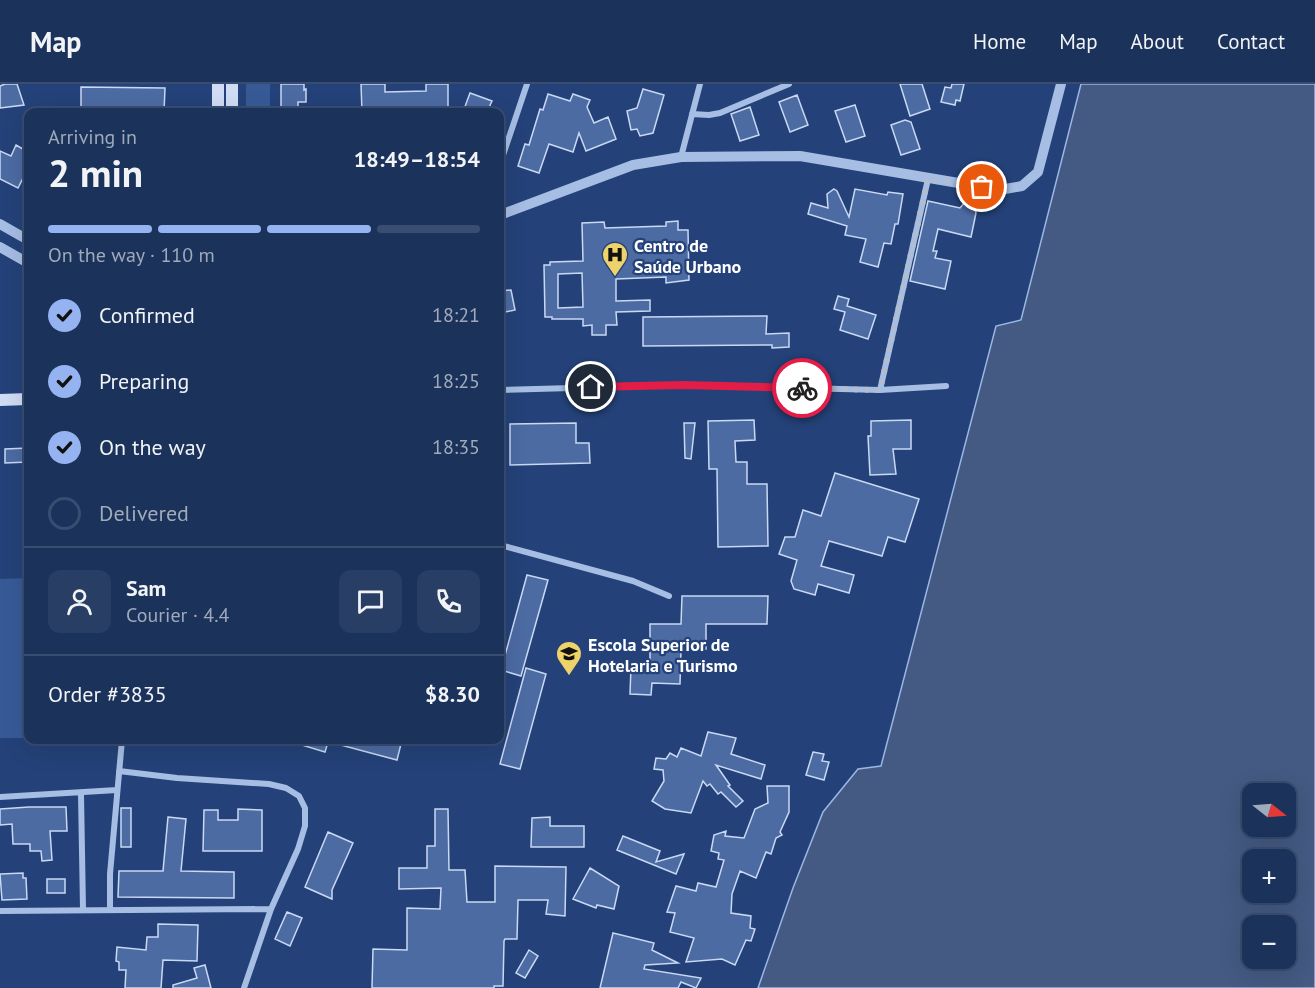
<!DOCTYPE html>
<meta charset="utf-8">
<style>
body{margin:0;font-family:"PT Sans",sans-serif;background:#283e64;color:#f1f3f6;height:100vh;display:flex;flex-direction:column;font-size:22px;white-space:nowrap}
*{box-sizing:border-box;margin:0}
p{font-size:20px;color:#a0aabb}
.icon{flex:none;width:33px;height:33px;fill:none;stroke:currentColor;stroke-width:2;stroke-linecap:round;stroke-linejoin:round}
.map{position:relative;flex:1;overflow:hidden}
.side{position:absolute;left:24px;top:24px;width:480px;height:636px;display:flex;flex-direction:column;background:#1b325b;border-radius:12px;box-shadow:0 6px 24px #0002,0 0 0 2px #394d71}
.side>*{flex:none}
.needle{width:39px;rotate:107deg}
.buttons{position:absolute;left:1242px;top:699px;display:grid;gap:12px}
.buttons a{display:grid;place-items:center;width:54px;height:54px;border-radius:12px;background:#1b325b;box-shadow:0 6px 24px #0002,0 0 0 2px #394d71;font-size:30px}
.pin{position:absolute;display:grid;place-items:center;width:51px;height:51px;color:#fff;margin:-26px;border:3px solid #fff;border-radius:50%;box-shadow:0 2px 6px #0007}
.courier{position:absolute;display:grid;place-items:center;width:60px;height:60px;margin:-30px;border:4px solid #e11d48;border-radius:50%;background:#fff;color:#222;box-shadow:0 2px 8px #0007}
.overview em{font-style:normal;font-weight:700}
.overview div{display:flex;flex-direction:column-reverse}
.overview{display:flex;align-items:center;justify-content:space-between;height:102px;padding:0 24px}
h1{font-size:39px;font-weight:700;line-height:45px}
.bar{display:grid;grid-template-columns:repeat(4,1fr);gap:9px 6px;align-content:center;height:72px;padding:0 24px}
.bar i{height:8px;border-radius:4px;background:#394d71}
.bar .active{background:#95b2f1}
.bar p{grid-column:span 4}
.line{display:flex;align-items:center;gap:15px;padding:0 24px;border-top:2px solid #394d71}
.line div{flex:1}
.round{display:grid;place-items:center;flex:none;width:63px;height:63px;border-radius:12px;background:#283e64}
ol{padding:0 24px;list-style:none}
li{display:flex;align-items:center;gap:18px;height:66px}
li p{margin-inline-start:auto}
li .icon{padding:6px;border-radius:50%;background:#95b2f1;color:#111;stroke-width:4}
li:last-child{color:#a0aabb}
li i{width:33px;height:33px;border:3px solid #394d71;border-radius:50%}
header{display:flex;align-items:center;gap:36px;box-sizing:border-box;height:84px;padding:0 30px;background:#1b325b;border-bottom:2px solid #394d71}
header strong{font-size:28px}
nav{display:flex;gap:33px;margin-inline-start:auto;font-size:21px}
.map>svg:first-child{display:block}
.green{fill:#375a97}
.water{fill:#445a82;stroke:#9ab7e5;stroke-width:1.5;fill-rule:evenodd}
.building{fill:#4c6ba3;stroke:#c9d8f3;stroke-width:1.5;fill-rule:evenodd}
.lines{fill:none;stroke-linecap:round;stroke-linejoin:round}
.minor{stroke:#a6bde4;stroke-width:6}
.tertiary{stroke:#a6bde4;stroke-width:10}
.secondary{stroke:#cfdcf4;stroke-width:12}
.done{stroke:#b2bdd0;stroke-width:6;stroke-dasharray:0 10.8}
.route{stroke:#e11d48;stroke-width:8}
.labels{text-anchor:middle;dominant-baseline:central;stroke-width:4.5;stroke-linejoin:round;paint-order:stroke}
.poi-label{font-size:18px;font-weight:bold;fill:#fff;stroke:#244279;text-anchor:start}
</style>
<header>
<strong>Map</strong>
<nav><a>Home</a><a>Map</a><a>About</a><a>Contact</a></nav>
</header>
<div class="map">
<svg width="1315" height="904" viewBox="0 0 1315 904">
<rect width="100%" height="100%" fill="#244279"/>
<!-- green -->
<path class="green" d="M 246,0 L 270,0 L 270,28 L 246,28 Z
M 28,494 L 28,654 L 0,654 L 0,495 Z"/>
<!-- water -->
<path class="water" d="M 1081,0 L 1315,0 L 1315,904 L 758,904 L 793,804 L 823,728 L 858,685 L 881,682 L 996,242 L 1021,236 ZM 1252,710 L 1286,710 L 1286,742 L 1252,742 ZM 1252,776 L 1286,776 L 1286,808 L 1252,808 ZM 1252,842 L 1286,842 L 1286,874 L 1252,874 Z"/>
<!-- building -->
<path class="building" d="M 5,0 L 17,0 L 24,21 L 0,24 L 0,2 Z
M 281,0 L 304,0 L 304,6 L 306,5 L 306,18 L 298,18 L 298,24 L 281,24 Z
M 361,0 L 385,0 L 385,8 L 426,7 L 426,0 L 448,0 L 448,28 L 362,28 Z
M 900,0 L 922,0 L 930,25 L 910,32 Z
M 952,0 L 964,0 L 960,17 L 956,16 L 955,21 L 941,18 L 945,3 L 951,4 Z
M 81,3 L 165,4 L 164,28 L 81,28 Z
M 643,5 L 664,11 L 653,49 L 640,52 L 637,45 L 631,46 L 627,27 L 637,24 Z
M 470,9 L 492,17 L 487,28 L 463,28 Z
M 548,10 L 570,17 L 573,10 L 590,16 L 587,23 L 594,39 L 608,33 L 616,55 L 586,67 L 579,49 L 573,68 L 549,60 L 539,89 L 518,82 L 525,60 L 529,61 L 540,25 L 543,26 Z
M 797,11 L 808,41 L 790,48 L 779,18 Z
M 855,21 L 865,52 L 846,58 L 835,27 Z
M 750,23 L 759,51 L 740,57 L 731,30 Z
M 905,36 L 911,38 L 920,65 L 901,71 L 891,41 Z
M 16,61 L 28,68 L 28,84 L 18,104 L 0,95 L 0,67 L 11,72 Z
M 834,105 L 837,107 L 849,133 L 855,105 L 887,111 L 888,108 L 903,110 L 898,140 L 895,140 L 891,160 L 884,159 L 878,183 L 860,178 L 866,155 L 845,151 L 847,142 L 808,130 L 811,119 L 828,124 L 827,110 Z
M 928,117 L 960,124 L 965,118 L 969,118 L 973,120 L 976,129 L 971,153 L 938,145 L 933,167 L 937,167 L 935,174 L 951,177 L 945,205 L 910,197 Z
M 678,137 L 678,146 L 688,146 L 689,196 L 666,199 L 666,193 L 616,195 L 616,217 L 650,216 L 650,227 L 616,228 L 617,241 L 606,241 L 606,251 L 592,251 L 592,241 L 583,242 L 583,235 L 552,235 L 552,233 L 545,233 L 544,181 L 550,181 L 550,178 L 583,177 L 582,139 L 604,138 L 605,144 L 666,142 L 666,138 ZM 582,189 L 583,223 L 558,224 L 558,190 Z
M 511,206 L 515,226 L 500,229 L 500,207 Z
M 838,212 L 849,215 L 847,222 L 876,231 L 868,255 L 840,246 L 845,228 L 834,225 Z
M 767,232 L 766,250 L 789,249 L 789,263 L 772,264 L 772,261 L 643,262 L 643,233 Z
M 754,336 L 755,356 L 735,357 L 736,378 L 747,378 L 747,400 L 767,400 L 768,462 L 718,463 L 717,385 L 709,385 L 708,337 Z
M 911,336 L 911,365 L 893,365 L 896,390 L 870,391 L 868,352 L 871,352 L 871,337 Z
M 576,339 L 576,359 L 589,359 L 590,379 L 510,381 L 510,340 Z
M 684,339 L 695,339 L 691,375 L 685,374 Z
M 28,364 L 28,378 L 5,379 L 5,365 Z
M 835,389 L 919,415 L 905,458 L 888,453 L 882,472 L 829,457 L 821,482 L 854,491 L 849,509 L 818,500 L 815,511 L 794,505 L 791,497 L 797,476 L 779,470 L 785,453 L 795,453 L 803,426 L 821,432 Z
M 527,491 L 548,496 L 521,592 L 501,586 Z
M 682,512 L 768,512 L 767,540 L 706,540 L 706,565 L 681,566 L 680,600 L 652,599 L 651,611 L 630,610 L 631,583 L 650,583 L 650,540 L 681,540 Z
M 526,584 L 546,590 L 520,685 L 500,680 Z
M 708,648 L 736,654 L 731,670 L 765,681 L 761,695 L 716,681 L 730,701 L 728,702 L 743,717 L 736,723 L 721,708 L 718,710 L 710,700 L 707,702 L 703,697 L 691,729 L 665,725 L 652,717 L 664,697 L 663,686 L 654,685 L 656,674 L 666,675 L 670,669 L 677,673 L 681,664 L 701,672 Z
M 292,656 L 319,656 L 328,658 L 325,668 L 292,658 Z
M 333,656 L 402,656 L 397,676 L 333,659 Z
M 813,668 L 824,670 L 822,677 L 829,678 L 824,696 L 806,691 Z
M 767,702 L 789,702 L 789,728 L 780,748 L 782,751 L 776,754 L 771,770 L 766,768 L 756,794 L 740,787 L 732,810 L 731,829 L 751,832 L 750,844 L 755,845 L 751,857 L 746,856 L 735,881 L 722,875 L 686,878 L 694,854 L 670,848 L 675,829 L 667,828 L 676,802 L 696,807 L 698,799 L 716,803 L 724,776 L 718,775 L 719,769 L 711,767 L 714,751 L 726,747 L 725,752 L 744,754 L 755,725 L 768,719 Z
M 29,723 L 66,723 L 67,747 L 50,747 L 52,776 L 42,777 L 41,767 L 30,767 L 30,760 L 13,760 L 12,740 L 0,741 L 0,725 Z
M 121,724 L 131,724 L 131,763 L 121,763 Z
M 238,725 L 262,726 L 262,767 L 203,767 L 204,726 L 218,726 L 218,736 L 238,736 Z
M 435,725 L 448,725 L 449,786 L 465,786 L 467,818 L 495,818 L 495,782 L 566,783 L 565,832 L 546,830 L 548,816 L 518,816 L 517,855 L 505,855 L 504,857 L 503,902 L 494,902 L 494,904 L 372,904 L 373,865 L 407,866 L 407,824 L 440,825 L 441,804 L 399,805 L 399,784 L 427,784 L 427,762 L 435,762 Z
M 168,733 L 186,735 L 181,787 L 234,788 L 234,814 L 118,813 L 119,787 L 163,787 Z
M 550,733 L 550,742 L 584,742 L 584,763 L 531,763 L 532,734 Z
M 328,748 L 353,759 L 332,806 L 332,815 L 305,803 Z
M 623,752 L 660,767 L 656,778 L 684,770 L 676,790 L 617,766 Z
M 590,784 L 619,802 L 614,825 L 597,821 L 596,824 L 573,815 Z
M 23,789 L 23,794 L 26,794 L 27,815 L 2,816 L 0,790 Z
M 47,795 L 65,795 L 65,809 L 47,809 Z
M 287,828 L 302,834 L 290,862 L 275,855 Z
M 158,840 L 198,841 L 197,877 L 163,876 L 161,904 L 125,904 L 126,886 L 119,886 L 119,878 L 116,877 L 117,863 L 146,866 L 147,853 L 158,853 Z
M 613,849 L 654,859 L 652,866 L 678,879 L 645,881 L 644,885 L 701,894 L 696,904 L 681,898 L 678,904 L 600,904 Z
M 529,866 L 538,872 L 525,894 L 516,889 Z
M 205,881 L 211,904 L 173,904 L 173,901 L 197,894 L 194,884 Z"/>
<g class="lines">
<!-- minor -->
<path class="minor" d="M 692,30 L 709,31 L 720,29 L 789,0
M 681,73 L 700,0
M 500,80 L 527,0
M 500,306 L 683,301 L 880,306 L 946,302
M 880,306 L 928,95
M 500,461 L 633,497 L 669,512
M 119,687 L 177,694 L 269,700 L 286,704 L 299,712 L 305,724 L 305,742 L 298,765 L 271,825 L 244,904
M 81,710 L 83,825
M 0,713 L 117,706
M 110,826 L 110,790 L 122,656
M 0,827 L 271,825"/>
<!-- tertiary -->
<path class="tertiary" d="M 500,131 L 633,81 L 681,73 L 800,72 L 982,103 L 1005,105 L 1022,102 L 1038,88 L 1061,0
M 0,140 L 28,156
M 0,163 L 28,179"/>
<!-- secondary -->
<path class="secondary" d="M 218,0 L 218,28
M 232,0 L 232,28
M 0,316 L 28,315"/>
</g>
<g class="lines">
<!-- done -->
<path class="done" d="M 802,304 L 880,306 L 928,95 L 982,103"/>
<!-- route -->
<path class="route" d="M 591,303 L 683,301 L 802,304"/>
</g>
<!-- icons -->
<defs>
<symbol id="hospital-pin" viewBox="-11 -11 22 30"><path d="M0 17L-7.5 6A9.5 9.5 0 1 1 7.5 6Z" fill="#eed36a" stroke="#244279"/><path d="M-5-5h3v3.5h4V-5h3V5h-3V1.5h-4V5h-3Z" fill="#111"/></symbol>
<symbol id="university-pin" viewBox="-11 -11 22 30"><path d="M0 17L-7.5 6A9.5 9.5 0 1 1 7.5 6Z" fill="#eed36a" stroke="#244279"/><path d="M0-5L7-2L0 1L-7-2ZM-4 1L0 2.5L4 1V4Q0 6-4 4Z" fill="#111"/></symbol>
</defs>
<g fill-rule="evenodd">
<use href="#hospital-pin" x="600" y="156" width="30" height="40"/>
<use href="#university-pin" x="554" y="555" width="30" height="40"/>
</g>
<g class="labels">
<!-- poi labels -->
<g class="poi-label">
<text x="634" y="161">Centro de<tspan x="634" dy="21">Saúde Urbano</tspan></text>
<text x="588" y="560">Escola Superior de<tspan x="588" dy="21">Hotelaria e Turismo</tspan></text>
</g>
</g>
</svg>
<div class="buttons">
<a><svg class="needle" viewBox="-14 -14 28 28"><path d="M0-13l5 13h-10z" fill="#e53935"/><path d="M0 13l5-13h-10z" fill="#a0aabb"/></svg></a>
<a>+</a>
<a>−</a>
</div>
<div class="pin" style="left:982px;top:103px;background:#ea580c"><svg class="icon" aria-label="bag" viewBox="0 0 24 24"><path d="M5 8h14l-1 12H6zM9 8a3 3 0 0 1 6 0"/></svg></div>
<div class="pin" style="left:591px;top:303px;background:#1f2937"><svg class="icon" aria-label="home" viewBox="0 0 24 24"><path d="M3 11l9-7 9 7M6 9v11h12V9"/></svg></div>
<div class="courier" style="left:802px;top:304px"><svg class="icon" aria-label="bike" viewBox="0 0 24 24"><circle cx="6" cy="16" r="4"/><circle cx="18" cy="16" r="4"/><path d="M6 16l4-8h5l3 8M10 8l3 8H6M13 5h3"/></svg></div>
<section class="side">
<div class="overview"><div><h1>2 min</h1><p>Arriving in</p></div><em>18:49–18:54</em></div>
<div class="bar"><i class="active"></i><i class="active"></i><i class="active"></i><i></i><p>On the way · 110 m</p></div>
<ol>
<li><svg class="icon" aria-label="check" viewBox="0 0 24 24"><path d="M5 12l5 5 9-10"/></svg>Confirmed<p>18:21</p></li>
<li><svg class="icon" aria-label="check" viewBox="0 0 24 24"><path d="M5 12l5 5 9-10"/></svg>Preparing<p>18:25</p></li>
<li><svg class="icon" aria-label="check" viewBox="0 0 24 24"><path d="M5 12l5 5 9-10"/></svg>On the way<p>18:35</p></li>
<li><i></i>Delivered</li>
</ol>
<div class="line" style="height:108px"><a class="round"><svg class="icon" aria-label="person" viewBox="0 0 24 24"><circle cx="12" cy="8" r="4"/><path d="M4 21q1-7 8-7t8 7"/></svg></a><div><b>Sam</b><p>Courier · 4.4</p></div><a class="round"><svg class="icon" aria-label="chat" viewBox="0 0 24 24"><path d="M4 5h16v11H9l-5 4z"/></svg></a><a class="round"><svg class="icon" aria-label="phone" viewBox="0 0 24 24"><path d="M5 4h4l2 5-3 2q2 4 5 5l2-3 5 2v4C11 20 4 13 5 4z"/></svg></a></div>
<div class="line" style="height:78px"><div>Order #3835</div><b>$8.30</b></div>
</section>
</div>
